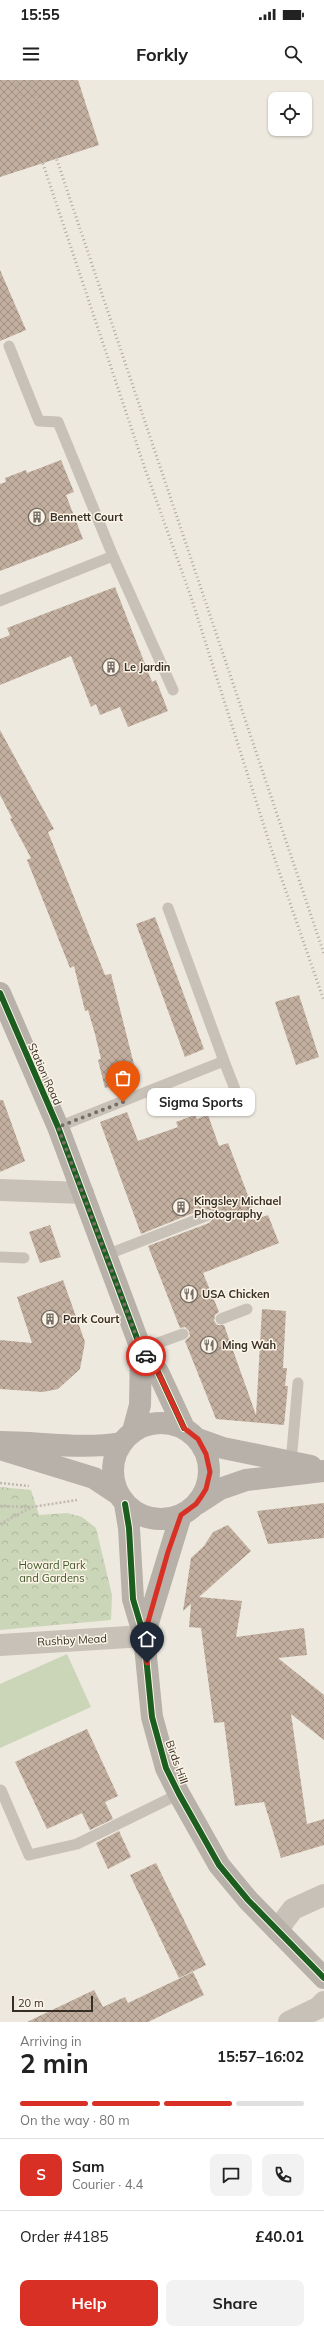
<!DOCTYPE html>
<meta charset="utf-8">
<style>
body{margin:0;font-family:Mulish,sans-serif;background:#f2f2f2;color:#222;height:100vh;display:flex;flex-direction:column;font-size:15px;white-space:nowrap}
*{box-sizing:border-box;margin:0}
p{font-size:13px;color:#767676}
.icon{flex:none;width:22px;height:22px;fill:none;stroke:currentColor;stroke-width:2;stroke-linecap:round;stroke-linejoin:round}
.map{position:relative;height:1942px;overflow:hidden}
.side{display:flex;flex-direction:column;background:#fff;flex:1}
.side>*{flex:none}
.controls{position:absolute;left:268px;top:12px;display:grid;gap:8px}
.controls a{display:grid;place-items:center;width:44px;height:44px;border-radius:8px;background:#fff;box-shadow:0 1px 3px #0004;font-size:20px}
.scale{position:absolute;left:12px;bottom:10px;width:81px;box-sizing:border-box;padding-left:4px;border:2px solid #372e26;border-top:0;font-size:11px;line-height:14px;white-space:nowrap;color:#372e26;-webkit-text-stroke:3px #fbf4e6;paint-order:stroke}
.pin{position:absolute;display:grid;place-items:center;width:34px;height:34px;color:#fff;margin:-41px -17px;border-radius:50% 50% 50% 0;rotate:-45deg;box-shadow:0 0 4px #0007}
.pin .icon{rotate:45deg}
.courier{position:absolute;display:grid;place-items:center;width:40px;height:40px;margin:-20px;border:3px solid #d93025;border-radius:50%;background:#fff;color:#222;box-shadow:0 1px 5px #0007}
.bubble{position:absolute;height:28px;border-radius:8px;background:#fff;box-shadow:0 1px 3px #0004;font-size:13px;font-weight:700;line-height:28px;text-align:center}
.summary em{font-style:normal;font-weight:700}
.summary div{display:flex;flex-direction:column-reverse}
.summary{display:flex;align-items:center;justify-content:space-between;height:68px;padding:0 20px}
h1{font-size:26px;font-weight:700;line-height:30px}
.bar{display:grid;grid-template-columns:repeat(4,1fr);gap:6px 4px;align-content:center;height:48px;padding:0 20px}
.bar i{height:5px;border-radius:3px;background:#e0e0e0}
.bar .current{background:#d93025}
.bar p{grid-column:span 4}
.line{display:flex;align-items:center;gap:10px;padding:0 20px;border-top:1px solid #e0e0e0}
.line div{flex:1}
.round{display:grid;place-items:center;flex:none;width:42px;height:42px;border-radius:8px;background:#f2f2f2}
.cta{display:flex;gap:8px;margin-top:auto;padding:8px 20px}
.cta a{flex:1;height:46px;border-radius:8px;background:#d93025;color:#fff;font-size:16px;font-weight:700;line-height:46px;text-align:center}
.cta a+a{background:#f2f2f2;color:#222}
.status{display:flex;justify-content:space-between;align-items:center;height:28px;padding:0 20px;background:#fff;direction:ltr}
.status svg{height:11px;fill:currentColor}
header{display:flex;justify-content:space-between;align-items:center;height:52px;padding:0 20px;background:#fff;font-size:18px;font-weight:700}
.map>svg:first-child{display:block}
.forest{fill:url(#forest-crowns)}
.pitch{fill:#cbd5b8}
.building{fill:url(#building-cross-hatch)}
.lines{fill:none;stroke-linecap:round;stroke-linejoin:round}
.path{stroke:#bfb9b1;stroke-width:2.5;stroke-dasharray:2 2;stroke-linecap:butt}
.lane{stroke:#c7c1b8;stroke-width:11}
.street{stroke:#c7c1b8;stroke-width:22}
.secondary{stroke:#b8b1a9;stroke-width:22}
.rail{stroke:#aea9a3;stroke-width:3;stroke-dasharray:1 3;stroke-linecap:butt}
.cycleway-casing{stroke:#fbf4e6;stroke-width:8}
.cycleway{stroke:#1b5e20;stroke-width:6}
.done{stroke:#776f67;stroke-width:4;stroke-dasharray:0 7.2}
.route{stroke:#d93025;stroke-width:5}
.labels{text-anchor:middle;dominant-baseline:central;stroke-width:3;stroke-linejoin:round;paint-order:stroke}
.poi-label{font-size:11px;font-weight:bold;fill:#372e26;stroke:#fbf4e6;text-anchor:start}
.street-label{font-size:11px;fill:#372e26;stroke:#fbf4e6}
.park-label{font-size:11px;fill:#3f5828;stroke:#fbf4e6}
</style>
<div class="status"><b>15:55</b><svg viewBox="0 0 49 12"><path d="M0 12V9h3v3zM5 12V6h3v6zM10 12V3h3v9zM15 12V0h3v12zM26 1h20v11H26zM47 4h2v5h-2z"/></svg></div>
<header><svg class="icon" aria-label="menu" viewBox="0 0 24 24"><path d="M4 6h16M4 12h16M4 18h16"/></svg>Forkly<svg class="icon" aria-label="search" viewBox="0 0 24 24"><circle cx="10" cy="10" r="6"/><path d="M15 15l6 6"/></svg></header>
<div class="map">
<svg width="324" height="1942" viewBox="0 0 324 1942">
<defs>
<pattern id="forest-crowns" width="20" height="18" patternUnits="userSpaceOnUse"><rect width="20" height="18" fill="#cbd5b8"/><path d="M2 6a3 3 0 1 1 6 0M12 15a3 3 0 1 1 6 0" fill="none" stroke="#afb79e"/></pattern>
<pattern id="building-cross-hatch" width="8" height="8" patternUnits="userSpaceOnUse"><rect width="8" height="8" fill="#c3af9f"/><path d="M0 0l8 8M0 8l8-8" fill="none" stroke="#9f8f81"/></pattern>
</defs>
<rect width="100%" height="100%" fill="#eee9df"/>
<!-- forest -->
<path class="forest" d="M 0,1407 L 31,1410 L 39,1435 L 67,1433 L 82,1437 L 96,1448 L 112,1515 L 111,1540 L 0,1550 Z"/>
<!-- pitch -->
<path class="pitch" d="M 67,1574 L 91,1627 L 0,1668 L 0,1604 Z"/>
<!-- building -->
<path class="building" d="M 0,0 L 78,0 L 99,65 L 0,97 Z
M 0,190 L 26,250 L 0,261 Z
M 61,380 L 74,412 L 66,415 L 83,459 L 0,491 L 0,404 L 6,402 L 5,398 L 26,390 L 27,393 Z
M 115,507 L 152,602 L 156,600 L 168,631 L 128,647 L 120,627 L 100,635 L 96,624 L 91,627 L 71,576 L 0,605 L 0,559 L 10,555 L 7,548 Z
M 0,650 L 54,749 L 48,752 L 105,895 L 111,894 L 138,1000 L 105,1008 L 98,980 L 101,979 L 95,954 L 88,930 L 85,931 L 74,886 L 70,888 L 27,780 L 31,778 L 10,739 L 12,738 L 0,715 Z
M 155,837 L 204,969 L 185,977 L 136,844 Z
M 299,915 L 319,977 L 296,985 L 275,922 Z
M 0,1020 L 3,1020 L 25,1081 L 0,1092 Z
M 127,1032 L 138,1061 L 178,1047 L 176,1042 L 195,1035 L 197,1039 L 208,1035 L 219,1066 L 228,1063 L 257,1139 L 268,1135 L 279,1163 L 203,1193 L 219,1232 L 215,1235 L 214,1241 L 217,1245 L 224,1245 L 256,1335 L 262,1229 L 286,1231 L 283,1288 L 287,1288 L 285,1306 L 288,1306 L 284,1345 L 216,1339 L 185,1261 L 190,1256 L 189,1251 L 185,1247 L 180,1248 L 148,1166 L 209,1143 L 212,1140 L 213,1134 L 210,1130 L 203,1129 L 141,1154 L 100,1042 Z
M 50,1145 L 61,1177 L 40,1183 L 29,1152 Z
M 63,1200 L 85,1262 L 80,1289 L 58,1309 L 43,1312 L 0,1309 L 0,1260 L 32,1263 L 17,1217 Z
M 324,1423 L 324,1458 L 268,1464 L 257,1431 Z
M 228,1445 L 251,1471 L 199,1517 L 242,1521 L 236,1557 L 304,1548 L 307,1575 L 278,1578 L 324,1615 L 324,1660 L 291,1634 L 307,1744 L 324,1739 L 324,1765 L 281,1778 L 264,1722 L 235,1726 L 224,1642 L 214,1643 L 201,1548 L 189,1547 L 191,1524 L 183,1531 L 191,1478 L 204,1466 L 213,1452 Z
M 87,1649 L 118,1716 L 105,1722 L 113,1739 L 90,1750 L 82,1733 L 47,1749 L 15,1682 Z
M 119,1751 L 131,1777 L 108,1789 L 96,1763 Z
M 156,1783 L 206,1885 L 179,1898 L 130,1795 Z
M 193,1892 L 204,1915 L 148,1942 L 27,1942 L 94,1910 L 103,1927 L 125,1917 L 128,1923 Z"/>
<g class="lines">
<!-- path -->
<path class="path" d="M 0,1403 L 29,1406
M 0,1426 L 32,1427
M 0,1444 L 32,1427 L 77,1420"/>
<!-- lane -->
<path class="lane" d="M 9,266 L 39,341 L 58,342 L 113,476
M 0,521 L 113,476 L 173,610
M 224,981 L 243,1030
M 58,1047 L 224,981 L 168,828
M 106,1175 L 206,1136
M 0,1177 L 24,1178
M 221,1239 L 247,1229
M 141,1269 L 183,1254
M 291,1382 L 298,1303
M 1,1710 L 29,1775 L 77,1764 L 179,1714"/>
<!-- street -->
<path class="street" d="M 0,1110 L 83,1113
M 0,1565 L 144,1556
M 277,1850 L 293,1829 L 324,1815
M 289,1942 L 318,1928 L 324,1922"/>
<!-- secondary -->
<path class="secondary" d="M 0,913 L 58,1047 L 141,1269 L 158,1292 L 184,1348
M113 1391a48 48 0 1 1 96 0a48 48 0 1 1-96 0Z
M 133,1351 L 140,1325 L 141,1269
M 198,1359 L 223,1368 L 311,1386
M 0,1362 C 41,1362 81,1370 121,1363
M 0,1369 L 94,1398 L 118,1414
M 125,1424 L 129,1448 L 133,1519 L 144,1556 L 152,1637 L 166,1688 L 179,1714 L 219,1785 L 248,1820 L 324,1898
M 197,1424 L 220,1409 L 246,1400 L 324,1391
M 144,1556 L 181,1435"/>
<!-- rail -->
<path class="rail" d="M 15,0 L 144,386 L 191,517 L 272,771 L 324,921
M 30,0 L 324,874"/>
<defs>
<path id="cycleway" d="M 0,913 L 58,1047 L 141,1269 L 158,1292 L 184,1348
M 125,1424 L 129,1448 L 133,1519 L 144,1556 L 152,1637 L 166,1688 L 179,1714 L 219,1785 L 248,1820 L 324,1898"/>
</defs>
<!-- cycleway casing -->
<use href="#cycleway" class="cycleway-casing"/>
<!-- cycleway -->
<use href="#cycleway" class="cycleway"/>
</g>
<g class="lines">
<!-- done -->
<path class="done" d="M 123,1022 L 58,1047 L 141,1269 L 146,1276"/>
<!-- route -->
<path class="route" d="M 146,1276 L 158,1292 L 184,1348 L 198,1359 L 206,1374 L 210,1392 L 206,1409 L 201,1417 L 196,1424 L 181,1435 L 168,1472 L 144,1556 L 147,1583"/>
</g>
<!-- icons -->
<defs>
<symbol id="building-ring" viewBox="-11 -11 22 22"><circle r="9.5" fill="#fbf4e6" stroke="#776f67" stroke-width="1.5"/><path d="M-4-6H4V6H1V3H-1V6H-4ZM-2.5-4.3h1.7v1.8h-1.7ZM.8-4.3h1.7v1.8H.8ZM-2.5-1h1.7V.8h-1.7ZM.8-1h1.7V.8H.8Z" fill="#776f67"/></symbol>
<symbol id="restaurant-ring" viewBox="-11 -11 22 22"><circle r="9.5" fill="#fbf4e6" stroke="#776f67" stroke-width="1.5"/><path d="M-5-6h1v4h1v-4h1v4h1v-4h1v5L-1.5 .5V6h-2V.5L-5-1ZM5-6V6H3V1.5H1.5Q1.5-4 5-6Z" fill="#776f67"/></symbol>
</defs>
<g fill-rule="evenodd">
<use href="#building-ring" x="27" y="427" width="20" height="20"/>
<use href="#building-ring" x="101" y="577" width="20" height="20"/>
<use href="#building-ring" x="171" y="1117" width="20" height="20"/>
<use href="#restaurant-ring" x="179" y="1204" width="20" height="20"/>
<use href="#building-ring" x="40" y="1229" width="20" height="20"/>
<use href="#restaurant-ring" x="199" y="1255" width="20" height="20"/>
</g>
<g class="labels">
<!-- poi labels -->
<g class="poi-label">
<text x="50" y="437">Bennett Court</text>
<text x="124" y="587">Le Jardin</text>
<text x="194" y="1121">Kingsley Michael<tspan x="194" dy="13">Photography</tspan></text>
<text x="202" y="1214">USA Chicken</text>
<text x="63" y="1239">Park Court</text>
<text x="222" y="1265">Ming Wah</text>
</g>
<!-- street labels -->
<g class="street-label">
<text transform="translate(45 994) rotate(66)">Station Road</text>
<text transform="translate(72 1560) rotate(-3)">Rushby Mead</text>
<text transform="translate(177 1682) rotate(70)">Birds Hill</text>
</g>
<!-- park labels -->
<g class="park-label">
<text x="52" y="1485">Howard Park<tspan x="52" dy="13">and Gardens</tspan></text>
</g>
</g>
</svg>
<div class="controls">
<a><svg class="icon" aria-label="locate" viewBox="0 0 24 24"><circle cx="12" cy="12" r="6"/><path d="M12 2v4M12 18v4M2 12h4M18 12h4"/></svg></a>
</div>
<div class="scale">20 m</div>
<div class="pin" style="left:123px;top:1022px;background:#ea580c"><svg class="icon" aria-label="bag" viewBox="0 0 24 24"><path d="M5 8h14l-1 12H6zM9 8a3 3 0 0 1 6 0"/></svg></div>
<div class="pin" style="left:147px;top:1583px;background:#1f2937"><svg class="icon" aria-label="home" viewBox="0 0 24 24"><path d="M3 11l9-7 9 7M6 9v11h12V9"/></svg></div>
<div class="courier" style="left:146px;top:1276px"><svg class="icon" aria-label="car" viewBox="0 0 24 24"><path d="M5 17H2v-5l4-1 3-4h7l3 4 3 1v5h-3M9 17h6M6 11h13"/><circle cx="7" cy="17" r="2"/><circle cx="17" cy="17" r="2"/></svg></div>
<div class="bubble" style="left:147px;top:1008px;width:108px">Sigma Sports</div>
</div>
<section class="side">
<div class="summary"><div><h1>2 min</h1><p>Arriving in</p></div><em>15:57–16:02</em></div>
<div class="bar"><i class="current"></i><i class="current"></i><i class="current"></i><i></i><p>On the way · 80 m</p></div>
<div class="line" style="height:72px"><b class="round" style="background:#d93025;color:#fff">S</b><div><b>Sam</b><p>Courier · 4.4</p></div><a class="round"><svg class="icon" aria-label="chat" viewBox="0 0 24 24"><path d="M4 5h16v11H9l-5 4z"/></svg></a><a class="round"><svg class="icon" aria-label="phone" viewBox="0 0 24 24"><path d="M5 4h4l2 5-3 2q2 4 5 5l2-3 5 2v4C11 20 4 13 5 4z"/></svg></a></div>
<div class="line" style="height:52px"><div>Order #4185</div><b>£40.01</b></div>
<div class="cta"><a>Help</a><a>Share</a></div>
</section>
